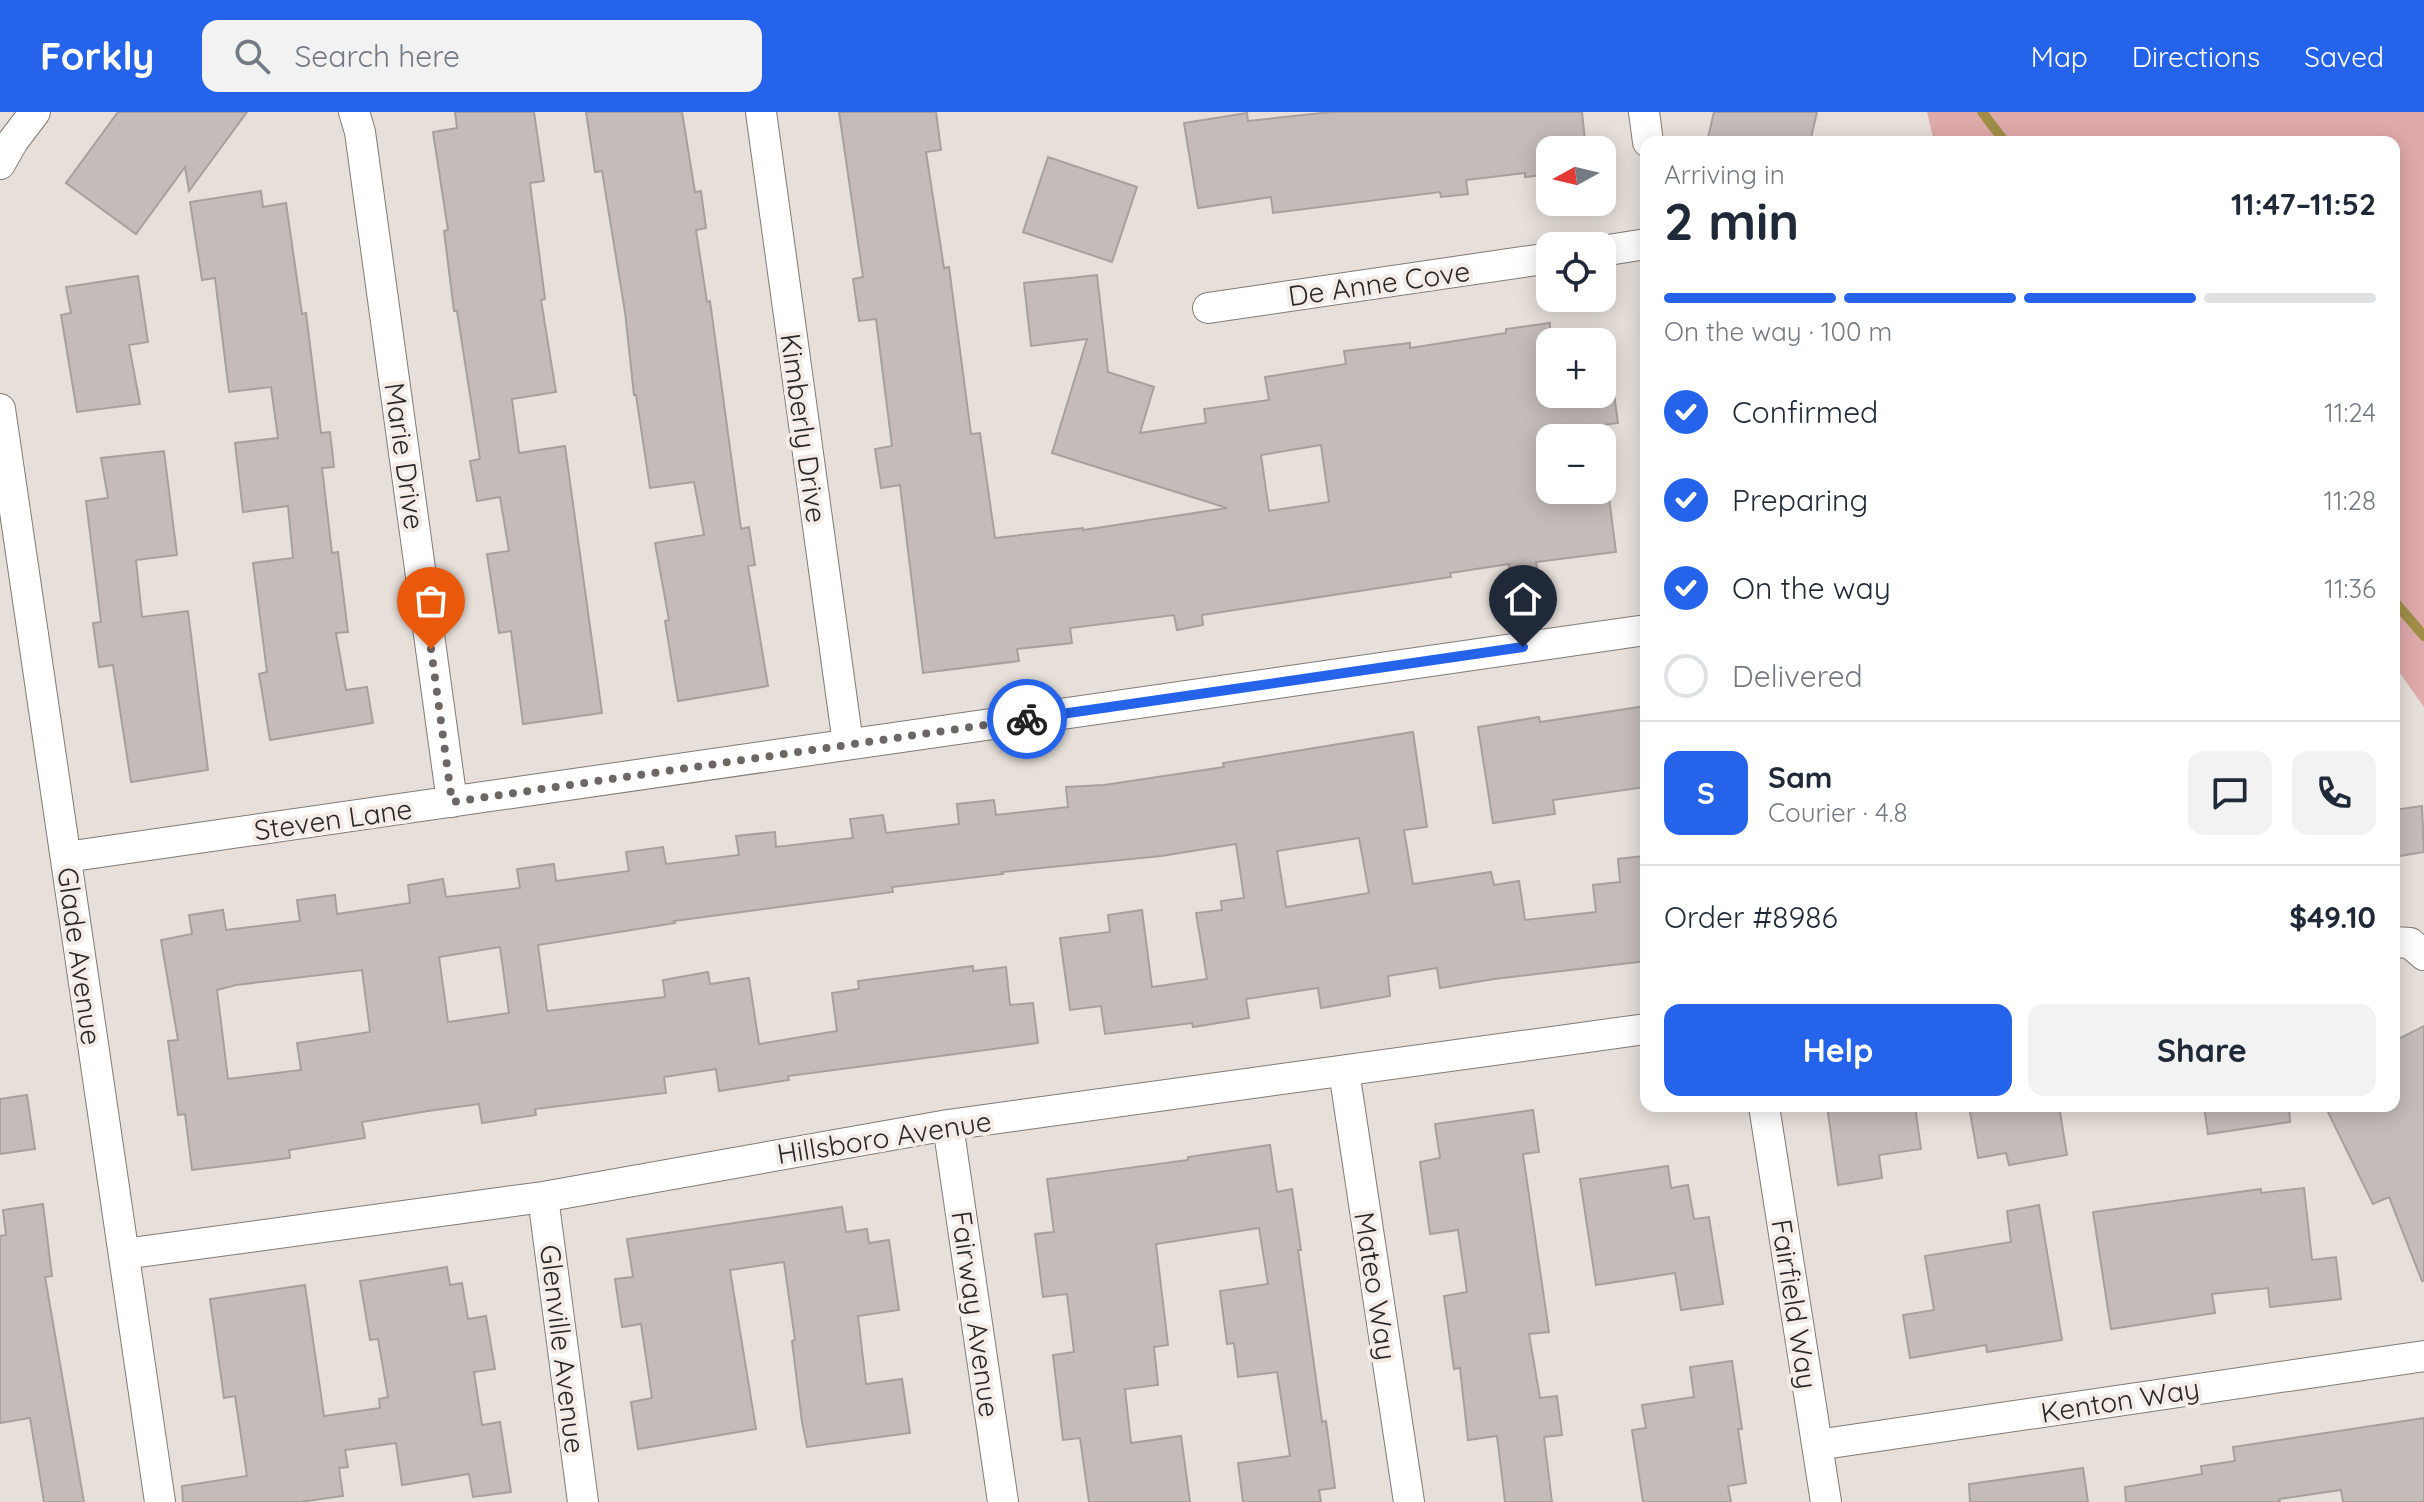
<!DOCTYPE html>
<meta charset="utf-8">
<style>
body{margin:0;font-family:Quicksand,sans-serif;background:#f2f2f3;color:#1f2937;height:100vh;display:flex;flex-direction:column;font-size:30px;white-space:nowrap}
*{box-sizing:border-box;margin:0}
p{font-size:26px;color:#747a83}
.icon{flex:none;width:44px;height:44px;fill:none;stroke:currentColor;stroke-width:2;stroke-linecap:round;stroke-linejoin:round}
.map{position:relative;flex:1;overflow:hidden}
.drawer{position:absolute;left:1640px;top:24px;width:760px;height:976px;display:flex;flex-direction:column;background:#fff;border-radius:16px;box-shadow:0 4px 20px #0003}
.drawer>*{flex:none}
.needle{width:52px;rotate:262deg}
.buttons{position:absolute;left:1536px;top:24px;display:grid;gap:16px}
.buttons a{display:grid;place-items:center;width:80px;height:80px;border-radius:16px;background:#fff;box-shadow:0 4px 20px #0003;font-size:40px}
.pin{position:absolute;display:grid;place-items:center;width:68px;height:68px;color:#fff;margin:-82px -34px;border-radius:50% 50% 50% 0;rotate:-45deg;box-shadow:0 0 8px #0007}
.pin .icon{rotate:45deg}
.courier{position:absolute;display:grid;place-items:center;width:80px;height:80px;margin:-40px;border:6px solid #2563eb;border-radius:50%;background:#fff;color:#222;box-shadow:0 2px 10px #0007}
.head em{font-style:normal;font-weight:700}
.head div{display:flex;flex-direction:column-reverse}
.head{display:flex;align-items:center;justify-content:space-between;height:136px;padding:0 24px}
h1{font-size:52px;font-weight:700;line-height:60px}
.bar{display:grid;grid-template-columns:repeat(4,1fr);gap:12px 8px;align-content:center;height:96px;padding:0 24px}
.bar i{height:10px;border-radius:6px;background:#e0e1e3}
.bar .on{background:#2563eb}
.bar p{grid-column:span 4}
.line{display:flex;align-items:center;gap:20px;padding:0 24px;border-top:2px solid #e0e1e3}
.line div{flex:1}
.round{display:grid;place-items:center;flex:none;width:84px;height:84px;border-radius:16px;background:#f2f2f3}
ol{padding:0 24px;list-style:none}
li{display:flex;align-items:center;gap:24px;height:88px}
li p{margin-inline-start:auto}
li .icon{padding:8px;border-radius:50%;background:#2563eb;color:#fff;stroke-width:4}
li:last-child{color:#747a83}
li i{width:44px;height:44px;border:4px solid #e0e1e3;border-radius:50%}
.primary-button{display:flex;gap:16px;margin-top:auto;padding:16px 24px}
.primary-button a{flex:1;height:92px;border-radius:16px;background:#2563eb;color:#fff;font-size:32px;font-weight:700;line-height:92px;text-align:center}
.primary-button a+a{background:#f2f2f3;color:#1f2937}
header{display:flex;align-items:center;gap:48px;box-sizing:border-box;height:112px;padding:0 40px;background:#2563eb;color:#fff}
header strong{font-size:38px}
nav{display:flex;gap:44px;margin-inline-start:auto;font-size:28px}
.search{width:560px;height:72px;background:#f2f2f3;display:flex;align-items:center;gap:20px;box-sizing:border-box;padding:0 28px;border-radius:16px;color:#747a83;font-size:30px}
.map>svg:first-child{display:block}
.green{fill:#dfaaaa}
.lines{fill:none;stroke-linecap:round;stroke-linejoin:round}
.stream{stroke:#a08e48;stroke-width:10}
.building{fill:#c5bcb9;stroke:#a8a09d;stroke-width:2;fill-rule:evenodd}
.minor-casing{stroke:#817a76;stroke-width:32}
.minor{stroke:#fff;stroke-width:30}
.done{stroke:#6c6765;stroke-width:8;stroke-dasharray:0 14.4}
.route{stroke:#2563eb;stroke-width:10}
.labels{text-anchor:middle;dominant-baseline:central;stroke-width:8;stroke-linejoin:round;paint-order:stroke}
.street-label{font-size:28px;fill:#2a2726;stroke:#f3ece7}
</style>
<header>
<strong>Forkly</strong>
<div class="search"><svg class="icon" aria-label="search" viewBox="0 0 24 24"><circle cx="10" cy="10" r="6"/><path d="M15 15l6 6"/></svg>Search here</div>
<nav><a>Map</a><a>Directions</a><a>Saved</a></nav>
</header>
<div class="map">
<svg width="2424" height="1390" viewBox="0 0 2424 1390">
<rect width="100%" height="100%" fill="#e6dfda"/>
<!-- green -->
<path class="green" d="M 1927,0 L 2424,0 L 2424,595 L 2394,553 L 2394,30 L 1934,30 Z"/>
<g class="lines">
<!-- stream -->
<path class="stream" d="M 1982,0 L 2005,30
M 2394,489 L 2424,524"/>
</g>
<!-- building -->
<path class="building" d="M 118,0 L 247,0 L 189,79 L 185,55 L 136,122 L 66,71 Z
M 455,0 L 534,0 L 544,69 L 530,71 L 545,187 L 541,188 L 556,280 L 512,287 L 519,341 L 565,334 L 602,601 L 523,612 L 511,519 L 499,521 L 487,442 L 509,439 L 500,385 L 477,389 L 470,349 L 480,347 L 457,199 L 454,199 L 444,119 L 448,118 L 433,20 L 457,16 Z
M 586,0 L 682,0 L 695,80 L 701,79 L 706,116 L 696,118 L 707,190 L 710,189 L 741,417 L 749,415 L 755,453 L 748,454 L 768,574 L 678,589 L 665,509 L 669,508 L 655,431 L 704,423 L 694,370 L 650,376 L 636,283 L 634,283 L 625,200 L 602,59 L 595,60 Z
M 839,0 L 936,0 L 941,38 L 926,40 L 944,156 L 949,155 L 971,322 L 980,321 L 995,426 L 1083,416 L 1083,418 L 1227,396 L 1052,341 L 1087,227 L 1031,234 L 1024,171 L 1097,163 L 1108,260 L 1154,275 L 1140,321 L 1206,311 L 1204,297 L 1269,288 L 1265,265 L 1346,252 L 1344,239 L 1410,231 L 1410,236 L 1506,221 L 1506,217 L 1550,211 L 1550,282 L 1614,282 L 1618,311 L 1550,320 L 1550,378 L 1608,378 L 1616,440 L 1536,450 L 1538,462 L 1511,466 L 1509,452 L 1450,461 L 1451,465 L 1202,503 L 1203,513 L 1177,518 L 1174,503 L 1070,516 L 1072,531 L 1017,537 L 1019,549 L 923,561 L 900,373 L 881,376 L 875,337 L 892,334 L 876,207 L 859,209 L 853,167 L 863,165 ZM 1321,333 L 1329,390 L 1269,399 L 1261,343 Z
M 1331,0 L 1582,0 L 1586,38 L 1550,38 L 1550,62 L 1525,65 L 1525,61 L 1466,68 L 1468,82 L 1441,85 L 1440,80 L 1273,101 L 1271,85 L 1198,96 L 1184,11 L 1247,1 L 1248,9 Z
M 1714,0 L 1817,0 L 1810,30 L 1707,30 Z
M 1048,45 L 1137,75 L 1112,150 L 1023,120 Z
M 261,79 L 263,95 L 286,91 L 302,202 L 306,201 L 321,321 L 330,320 L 334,355 L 322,356 L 332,441 L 338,440 L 348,520 L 336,521 L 346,578 L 367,575 L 373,611 L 270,628 L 259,562 L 267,560 L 253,451 L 293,446 L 288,394 L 243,400 L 235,331 L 278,326 L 271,275 L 229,280 L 215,166 L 202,168 L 190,90 Z
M 138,164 L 148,230 L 129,233 L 140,292 L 77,300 L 61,203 L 71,201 L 66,175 Z
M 164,339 L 177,443 L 136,448 L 142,505 L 188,499 L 208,658 L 131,670 L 113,553 L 99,555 L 93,511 L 101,510 L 86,389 L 108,386 L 101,346 Z
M 1646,594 L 1646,675 L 1553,688 L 1555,702 L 1493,711 L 1478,615 L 1539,605 L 1540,610 Z
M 1413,620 L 1427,715 L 1404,718 L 1413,772 L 1491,760 L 1494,773 L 1519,769 L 1525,808 L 1596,800 L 1593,773 L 1620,770 L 1618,747 L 1643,744 L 1646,767 L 1646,849 L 1494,867 L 1440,876 L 1437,856 L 1388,864 L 1390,884 L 1321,896 L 1318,876 L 1246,887 L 1249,906 L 1193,915 L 1192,911 L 1105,922 L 1101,894 L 1070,898 L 1060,826 L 1110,820 L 1108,803 L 1142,798 L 1152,875 L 1207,867 L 1196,801 L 1222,798 L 1221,789 L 1244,786 L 1236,732 L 1161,744 L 1002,760 L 1003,762 L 892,775 L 893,780 L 674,809 L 675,811 L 538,833 L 547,899 L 665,885 L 663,868 L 708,860 L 710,872 L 749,866 L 759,932 L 837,919 L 832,881 L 859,877 L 858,869 L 973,854 L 973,859 L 1006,855 L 1010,893 L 1033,891 L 1038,931 L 788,964 L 789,968 L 719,979 L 716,957 L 664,965 L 666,981 L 535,997 L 536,1003 L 482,1011 L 479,992 L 428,999 L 362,1010 L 365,1026 L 289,1038 L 290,1046 L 192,1058 L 185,1002 L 178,1003 L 168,929 L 178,928 L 161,828 L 192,822 L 189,803 L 223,798 L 226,818 L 300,809 L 297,788 L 335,783 L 337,802 L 410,791 L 408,773 L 443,767 L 446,785 L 520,776 L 517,757 L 554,752 L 556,769 L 629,759 L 626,740 L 663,735 L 666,752 L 739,743 L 736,724 L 775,720 L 776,735 L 853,726 L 850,707 L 883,703 L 886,721 L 959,712 L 957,692 L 994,688 L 996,703 L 1068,695 L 1066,675 L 1104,673 L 1224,655 L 1223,651 ZM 1359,726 L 1369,781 L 1286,795 L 1277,739 ZM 500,835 L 509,901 L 448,910 L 439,845 ZM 362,858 L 370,920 L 297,931 L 301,958 L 228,967 L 217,878 L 236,873 Z
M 2422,694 L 2424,740 L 2394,745 L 2394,698 Z
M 2424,914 L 2424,1169 L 2422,1169 L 2389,1085 L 2373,1092 L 2325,994 L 2394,994 L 2394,929 Z
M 27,983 L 35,1037 L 0,1042 L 0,987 Z
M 1827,994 L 1915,994 L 1921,1037 L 1879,1043 L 1882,1066 L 1838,1073 Z
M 1969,994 L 2059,994 L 2067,1043 L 2009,1053 L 2006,1041 L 1978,1046 Z
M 2204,994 L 2289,994 L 2290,1010 L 2208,1022 Z
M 1533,998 L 1539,1040 L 1523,1042 L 1549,1220 L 1529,1222 L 1540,1286 L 1557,1284 L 1562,1323 L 1544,1325 L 1552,1390 L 1505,1390 L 1497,1324 L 1468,1328 L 1460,1256 L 1454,1257 L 1444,1184 L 1467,1180 L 1458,1118 L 1430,1122 L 1420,1050 L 1440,1046 L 1435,1012 Z
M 1270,1033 L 1277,1080 L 1292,1077 L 1301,1138 L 1298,1138 L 1322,1310 L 1326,1309 L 1335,1376 L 1319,1378 L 1321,1390 L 1243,1390 L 1238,1351 L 1290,1344 L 1277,1260 L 1238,1265 L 1234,1231 L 1227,1232 L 1220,1179 L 1268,1172 L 1259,1116 L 1156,1132 L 1168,1233 L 1154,1235 L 1158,1273 L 1125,1277 L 1131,1331 L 1181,1324 L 1190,1390 L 1089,1390 L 1080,1326 L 1063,1328 L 1053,1243 L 1074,1240 L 1067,1182 L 1043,1185 L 1035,1122 L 1054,1120 L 1047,1067 L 1188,1048 L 1188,1045 Z
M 1668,1054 L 1671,1076 L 1688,1073 L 1694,1107 L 1709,1105 L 1723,1192 L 1681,1198 L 1675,1161 L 1596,1173 L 1580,1067 Z
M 2304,1076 L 2312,1148 L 2336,1145 L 2341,1187 L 2270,1195 L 2268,1176 L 2212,1182 L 2215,1201 L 2111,1217 L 2093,1100 L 2261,1077 L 2261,1081 Z
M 43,1092 L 52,1164 L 45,1165 L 84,1390 L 44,1390 L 30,1306 L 0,1311 L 0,1124 L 6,1123 L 3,1098 Z
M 2039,1093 L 2062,1228 L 1987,1240 L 1986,1233 L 1910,1246 L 1903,1203 L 1934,1198 L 1925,1144 L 2011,1130 L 2007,1099 Z
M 842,1095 L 846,1120 L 867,1117 L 869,1131 L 889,1128 L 899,1198 L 858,1204 L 866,1272 L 902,1267 L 910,1321 L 807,1335 L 802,1310 L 792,1229 L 795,1228 L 784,1150 L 730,1158 L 756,1317 L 638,1337 L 631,1290 L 652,1286 L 641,1212 L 622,1215 L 615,1167 L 633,1165 L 627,1127 Z
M 447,1155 L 450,1173 L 462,1171 L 468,1207 L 486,1204 L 495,1257 L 474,1260 L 482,1313 L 500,1310 L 511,1380 L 473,1385 L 469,1362 L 402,1373 L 396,1331 L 345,1338 L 348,1355 L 339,1356 L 343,1384 L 300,1390 L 183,1390 L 182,1374 L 247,1364 L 235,1284 L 224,1286 L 210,1187 L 305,1173 L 324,1304 L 380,1296 L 379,1287 L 388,1285 L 378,1227 L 370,1228 L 360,1169 Z
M 1732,1249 L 1742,1317 L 1738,1317 L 1746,1371 L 1728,1374 L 1731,1390 L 1643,1390 L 1632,1318 L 1646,1316 L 1642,1293 L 1694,1285 L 1690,1255 Z
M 2424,1306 L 2424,1390 L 2343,1390 L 2341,1378 L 2279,1387 L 2280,1390 L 2126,1390 L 2125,1375 L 2202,1362 L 2201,1354 L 2235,1349 L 2233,1335 Z
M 2083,1356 L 2088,1390 L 1970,1390 L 1969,1372 Z"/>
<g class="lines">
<defs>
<path id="minor" d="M 354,0 L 360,20 L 452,690
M 761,0 L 848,632
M 1644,0 L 1648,30
M 0,52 L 13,29 L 35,0
M 1602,139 L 1646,132
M 1208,196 L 1550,146
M 0,297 L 160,1390
M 66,745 L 1646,518
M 2394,830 L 2410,831 L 2424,843
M 1344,959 L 1409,1390
M 1764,994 L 1826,1390
M 948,1013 L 1003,1390
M 543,1085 L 583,1390
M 124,1142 L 543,1085 L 948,1013 L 1646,917
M 1817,1333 L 2424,1244"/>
</defs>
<!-- minor casing -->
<use href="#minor" class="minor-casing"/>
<!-- minor -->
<use href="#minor" class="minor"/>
</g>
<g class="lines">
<!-- done -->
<path class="done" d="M 431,537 L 452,690 L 1027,607"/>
<!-- route -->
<path class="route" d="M 1027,607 L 1523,535"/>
</g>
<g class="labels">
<!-- street labels -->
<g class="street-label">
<text transform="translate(1379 171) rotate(-8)">De Anne Cove</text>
<text transform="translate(804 316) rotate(82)">Kimberly Drive</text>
<text transform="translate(405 344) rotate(82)">Marie Drive</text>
<text transform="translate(333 707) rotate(-8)">Steven Lane</text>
<text transform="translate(80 844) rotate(82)">Glade Avenue</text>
<text transform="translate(884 1025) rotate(-9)">Hillsboro Avenue</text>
<text transform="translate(1376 1174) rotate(81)">Mateo Way</text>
<text transform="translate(1795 1192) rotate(81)">Fairfield Way</text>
<text transform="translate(976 1202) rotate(82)">Fairway Avenue</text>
<text transform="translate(563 1237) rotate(83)">Glenville Avenue</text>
<text transform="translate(2120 1288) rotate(-9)">Kenton Way</text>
</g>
</g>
</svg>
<div class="buttons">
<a><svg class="needle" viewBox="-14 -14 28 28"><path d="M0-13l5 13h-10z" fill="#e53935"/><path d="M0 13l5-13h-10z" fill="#747a83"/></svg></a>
<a><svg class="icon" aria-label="locate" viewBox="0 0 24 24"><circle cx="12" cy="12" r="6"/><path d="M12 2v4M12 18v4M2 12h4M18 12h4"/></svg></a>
<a>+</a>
<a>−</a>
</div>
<div class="pin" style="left:431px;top:537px;background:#ea580c"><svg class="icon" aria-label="bag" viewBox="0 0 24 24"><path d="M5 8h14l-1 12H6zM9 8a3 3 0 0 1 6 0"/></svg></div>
<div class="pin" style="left:1523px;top:535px;background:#1f2937"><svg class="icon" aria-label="home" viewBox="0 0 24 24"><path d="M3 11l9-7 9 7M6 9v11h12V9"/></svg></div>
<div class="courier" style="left:1027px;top:607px"><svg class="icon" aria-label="bike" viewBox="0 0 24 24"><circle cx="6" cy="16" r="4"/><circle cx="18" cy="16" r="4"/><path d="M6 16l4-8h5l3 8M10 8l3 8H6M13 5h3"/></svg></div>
<section class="drawer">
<div class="head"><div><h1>2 min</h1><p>Arriving in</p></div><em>11:47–11:52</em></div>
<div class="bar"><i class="on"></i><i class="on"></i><i class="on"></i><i></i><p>On the way · 100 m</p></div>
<ol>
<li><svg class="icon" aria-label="check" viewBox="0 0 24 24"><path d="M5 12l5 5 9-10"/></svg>Confirmed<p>11:24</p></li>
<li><svg class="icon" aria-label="check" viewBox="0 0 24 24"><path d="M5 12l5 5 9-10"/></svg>Preparing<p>11:28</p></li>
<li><svg class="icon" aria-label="check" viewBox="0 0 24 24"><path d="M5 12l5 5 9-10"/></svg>On the way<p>11:36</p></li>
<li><i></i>Delivered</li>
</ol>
<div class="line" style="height:144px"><b class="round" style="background:#2563eb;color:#fff">S</b><div><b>Sam</b><p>Courier · 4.8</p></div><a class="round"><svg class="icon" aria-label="chat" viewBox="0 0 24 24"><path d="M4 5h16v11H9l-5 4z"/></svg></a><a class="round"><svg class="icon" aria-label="phone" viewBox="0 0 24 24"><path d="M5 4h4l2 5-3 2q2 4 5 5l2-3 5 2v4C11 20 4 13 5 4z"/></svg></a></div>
<div class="line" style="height:104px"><div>Order #8986</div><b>$49.10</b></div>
<div class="primary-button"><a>Help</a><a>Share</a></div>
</section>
</div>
